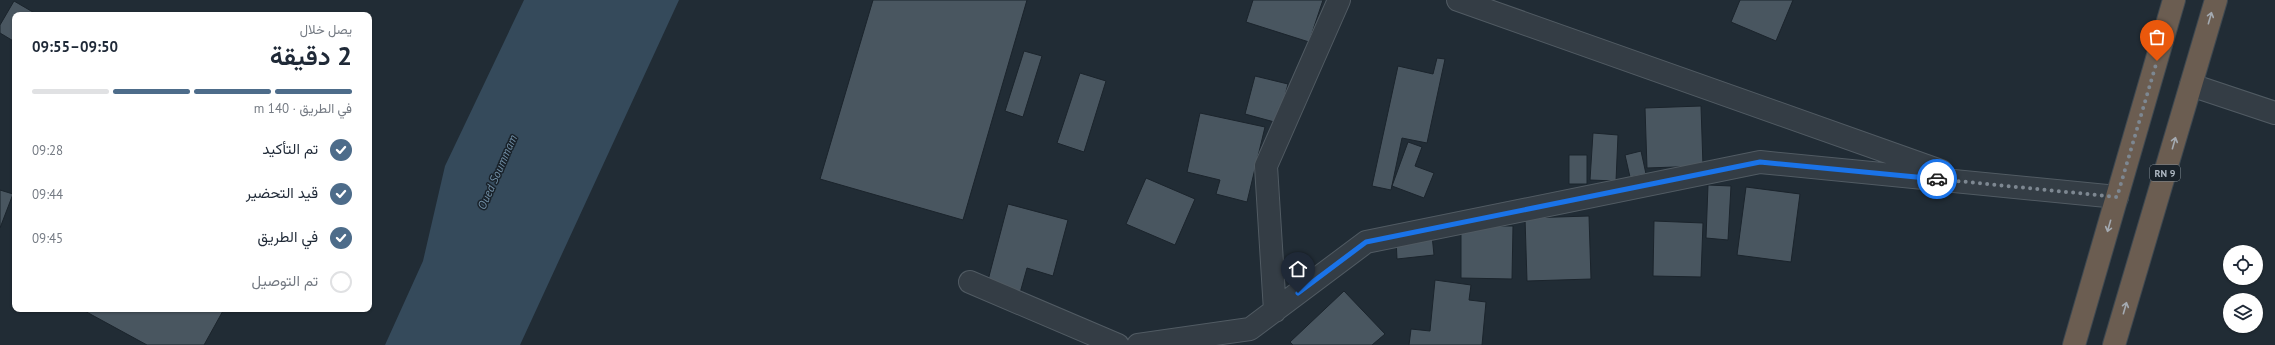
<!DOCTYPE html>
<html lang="ar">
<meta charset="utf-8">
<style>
body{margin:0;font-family:"PT Sans",Vazirmatn,sans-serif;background:#f2f2f3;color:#1f2937;direction:rtl;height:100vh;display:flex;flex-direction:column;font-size:15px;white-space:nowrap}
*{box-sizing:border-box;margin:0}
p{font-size:13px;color:#747a83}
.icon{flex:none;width:22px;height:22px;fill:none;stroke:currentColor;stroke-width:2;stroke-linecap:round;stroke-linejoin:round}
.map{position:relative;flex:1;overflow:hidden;direction:ltr}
.sheet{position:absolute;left:12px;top:12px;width:360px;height:300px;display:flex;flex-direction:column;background:#fff;border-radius:8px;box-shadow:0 1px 3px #0004;direction:rtl}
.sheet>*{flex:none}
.buttons{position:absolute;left:2223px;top:245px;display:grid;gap:8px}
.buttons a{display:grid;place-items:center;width:40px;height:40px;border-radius:50%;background:#fff;box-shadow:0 1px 3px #0004;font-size:20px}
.pin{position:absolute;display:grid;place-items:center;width:34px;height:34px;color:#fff;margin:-41px -17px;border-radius:50% 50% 50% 0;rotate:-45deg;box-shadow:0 0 4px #0007}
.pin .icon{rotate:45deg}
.courier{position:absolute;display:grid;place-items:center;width:40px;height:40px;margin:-20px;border:3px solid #1a73e8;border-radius:50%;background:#fff;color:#222;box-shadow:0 1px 5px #0007}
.summary em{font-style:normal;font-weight:600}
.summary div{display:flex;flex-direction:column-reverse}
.summary{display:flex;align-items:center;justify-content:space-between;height:68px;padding:0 20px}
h1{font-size:26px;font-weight:600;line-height:30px}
.bar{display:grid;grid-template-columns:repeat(4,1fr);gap:6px 4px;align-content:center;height:48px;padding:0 20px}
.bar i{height:5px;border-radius:3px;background:#e0e1e3}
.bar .on{background:#4d6c8a}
.bar p{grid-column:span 4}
ol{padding:0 20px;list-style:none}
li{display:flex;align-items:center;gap:12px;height:44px}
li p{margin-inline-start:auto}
li .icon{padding:4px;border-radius:50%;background:#4d6c8a;color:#fff;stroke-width:4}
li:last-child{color:#747a83}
li i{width:22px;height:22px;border:2px solid #e0e1e3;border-radius:50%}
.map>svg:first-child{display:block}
.water{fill:#354a5b}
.building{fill:#495660;stroke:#1b242c}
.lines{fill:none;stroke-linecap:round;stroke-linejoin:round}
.minor-casing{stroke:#515b63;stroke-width:24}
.highway-casing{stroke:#3e4850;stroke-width:24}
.minor{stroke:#343d45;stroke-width:22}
.highway{stroke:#6b5d51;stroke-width:22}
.oneway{stroke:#a4aab1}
.done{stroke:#7d8791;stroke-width:4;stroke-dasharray:0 7.2}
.route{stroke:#1a73e8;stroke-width:5}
.labels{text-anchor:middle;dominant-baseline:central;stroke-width:3;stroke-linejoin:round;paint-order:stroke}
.shield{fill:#19222a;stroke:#818b94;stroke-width:1}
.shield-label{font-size:10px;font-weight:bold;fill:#aeb8c2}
.water-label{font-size:12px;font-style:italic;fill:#708ea5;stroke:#19222a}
</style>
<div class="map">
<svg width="2275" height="345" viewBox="0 0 2275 345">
<rect width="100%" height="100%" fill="#212c35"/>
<!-- water -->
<path class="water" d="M 524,0 L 679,0 L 520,345 L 385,345 L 423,261 L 445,166 Z"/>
<!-- building -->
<path class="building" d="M 873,0 L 1027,0 L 963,220 L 820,179 Z
M 1253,0 L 1323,0 L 1309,42 L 1246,22 Z
M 1740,0 L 1793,0 L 1776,41 L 1731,22 Z
M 14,1 L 38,15 L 15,15 L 15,42 L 0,33 L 0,25 Z
M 1024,51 L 1042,56 L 1023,117 L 1005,111 Z
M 1437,58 L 1445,59 L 1427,143 L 1402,138 L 1391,190 L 1372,186 L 1398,66 L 1433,74 Z
M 1080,73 L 1106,81 L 1084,152 L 1057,143 Z
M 1255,76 L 1288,84 L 1278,123 L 1245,114 Z
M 1701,106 L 1703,166 L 1647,168 L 1645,108 Z
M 1200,113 L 1265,127 L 1247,202 L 1216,194 L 1220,180 L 1187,172 Z
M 1593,133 L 1618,135 L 1616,181 L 1590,180 Z
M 1408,142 L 1422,147 L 1415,166 L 1434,173 L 1424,198 L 1392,186 Z
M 1641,151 L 1646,174 L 1630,177 L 1625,155 Z
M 1569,155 L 1587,155 L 1587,184 L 1569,184 Z
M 1146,178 L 1195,199 L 1175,245 L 1126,224 Z
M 1708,185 L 1731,186 L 1728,240 L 1706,238 Z
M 1746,187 L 1800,194 L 1791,262 L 1737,255 Z
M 0,190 L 13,194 L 0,228 Z
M 1008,204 L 1068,220 L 1053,276 L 1027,268 L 1020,293 L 987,284 Z
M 1589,216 L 1591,279 L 1527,281 L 1525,218 Z
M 1654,221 L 1703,223 L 1701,277 L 1653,276 Z
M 1461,226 L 1513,226 L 1512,279 L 1461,278 Z
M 1432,235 L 1434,255 L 1397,259 L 1396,239 Z
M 1435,280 L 1471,285 L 1469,300 L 1486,302 L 1482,345 L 1409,345 L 1411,329 L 1430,331 Z
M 1344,291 L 1385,334 L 1372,345 L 1293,345 L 1290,342 Z
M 81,309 L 224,309 L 204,345 L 147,345 Z"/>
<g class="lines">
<defs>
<path id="minor" d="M 1458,0 L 1941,171
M 2191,85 L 2275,113
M 970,282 L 1118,345
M 1275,311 L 1266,166 L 1339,0
M 1138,345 L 1250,329 L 1366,242 L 1760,162 L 2117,197"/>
<path id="highway" d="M 2074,345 L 2174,0
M 2114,345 L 2216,0"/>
</defs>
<!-- minor casing -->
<use href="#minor" class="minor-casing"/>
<!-- highway casing -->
<use href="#highway" class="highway-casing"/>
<!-- minor -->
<use href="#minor" class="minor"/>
<!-- highway -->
<use href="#highway" class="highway"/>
</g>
<!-- one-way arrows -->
<defs><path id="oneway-shaft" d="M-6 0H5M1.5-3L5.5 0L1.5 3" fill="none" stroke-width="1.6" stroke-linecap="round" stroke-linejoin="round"/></defs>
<g class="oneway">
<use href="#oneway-shaft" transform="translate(2210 18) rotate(-74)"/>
<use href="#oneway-shaft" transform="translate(2174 143) rotate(-74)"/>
<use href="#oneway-shaft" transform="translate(2109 226) rotate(106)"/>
<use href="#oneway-shaft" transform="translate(2125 308) rotate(-74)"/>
</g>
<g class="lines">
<!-- done -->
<path class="done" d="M 1937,179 L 2117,197 L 2157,61"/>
<!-- route -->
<path class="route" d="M 1298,293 L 1366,242 L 1760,162 L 1937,179"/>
</g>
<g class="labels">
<!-- shield labels -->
<rect class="shield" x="2150" y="165" width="30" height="16" rx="3"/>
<g class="shield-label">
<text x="2165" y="173">RN 9</text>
</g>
<!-- water labels -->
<g class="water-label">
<text transform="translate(497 172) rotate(-66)">Oued Soummam</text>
</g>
</g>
</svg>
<div class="buttons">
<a><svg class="icon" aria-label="locate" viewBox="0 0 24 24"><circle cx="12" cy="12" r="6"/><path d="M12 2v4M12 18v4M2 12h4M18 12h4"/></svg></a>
<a><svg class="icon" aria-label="layers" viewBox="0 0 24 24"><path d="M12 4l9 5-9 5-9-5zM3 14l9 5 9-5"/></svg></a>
</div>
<div class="pin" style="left:2157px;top:61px;background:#ea580c"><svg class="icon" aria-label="bag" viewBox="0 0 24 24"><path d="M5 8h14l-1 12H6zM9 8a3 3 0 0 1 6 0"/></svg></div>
<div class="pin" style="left:1298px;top:293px;background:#1f2937"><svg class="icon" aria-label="home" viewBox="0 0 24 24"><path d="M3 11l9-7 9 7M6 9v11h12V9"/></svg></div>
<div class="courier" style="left:1937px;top:179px"><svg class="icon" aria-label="car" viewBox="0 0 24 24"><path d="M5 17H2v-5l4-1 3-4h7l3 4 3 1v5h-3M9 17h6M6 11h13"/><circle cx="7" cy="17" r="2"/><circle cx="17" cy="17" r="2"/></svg></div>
<section class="sheet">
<div class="summary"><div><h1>2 دقيقة</h1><p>يصل خلال</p></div><em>09:50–09:55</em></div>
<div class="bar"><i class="on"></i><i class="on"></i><i class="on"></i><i></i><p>في الطريق · 140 m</p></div>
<ol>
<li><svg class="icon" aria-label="check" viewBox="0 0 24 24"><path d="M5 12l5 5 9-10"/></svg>تم التأكيد<p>09:28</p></li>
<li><svg class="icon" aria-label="check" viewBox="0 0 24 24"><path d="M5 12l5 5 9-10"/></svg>قيد التحضير<p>09:44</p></li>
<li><svg class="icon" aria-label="check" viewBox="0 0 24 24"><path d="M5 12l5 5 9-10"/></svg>في الطريق<p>09:45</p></li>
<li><i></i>تم التوصيل</li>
</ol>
</section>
</div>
